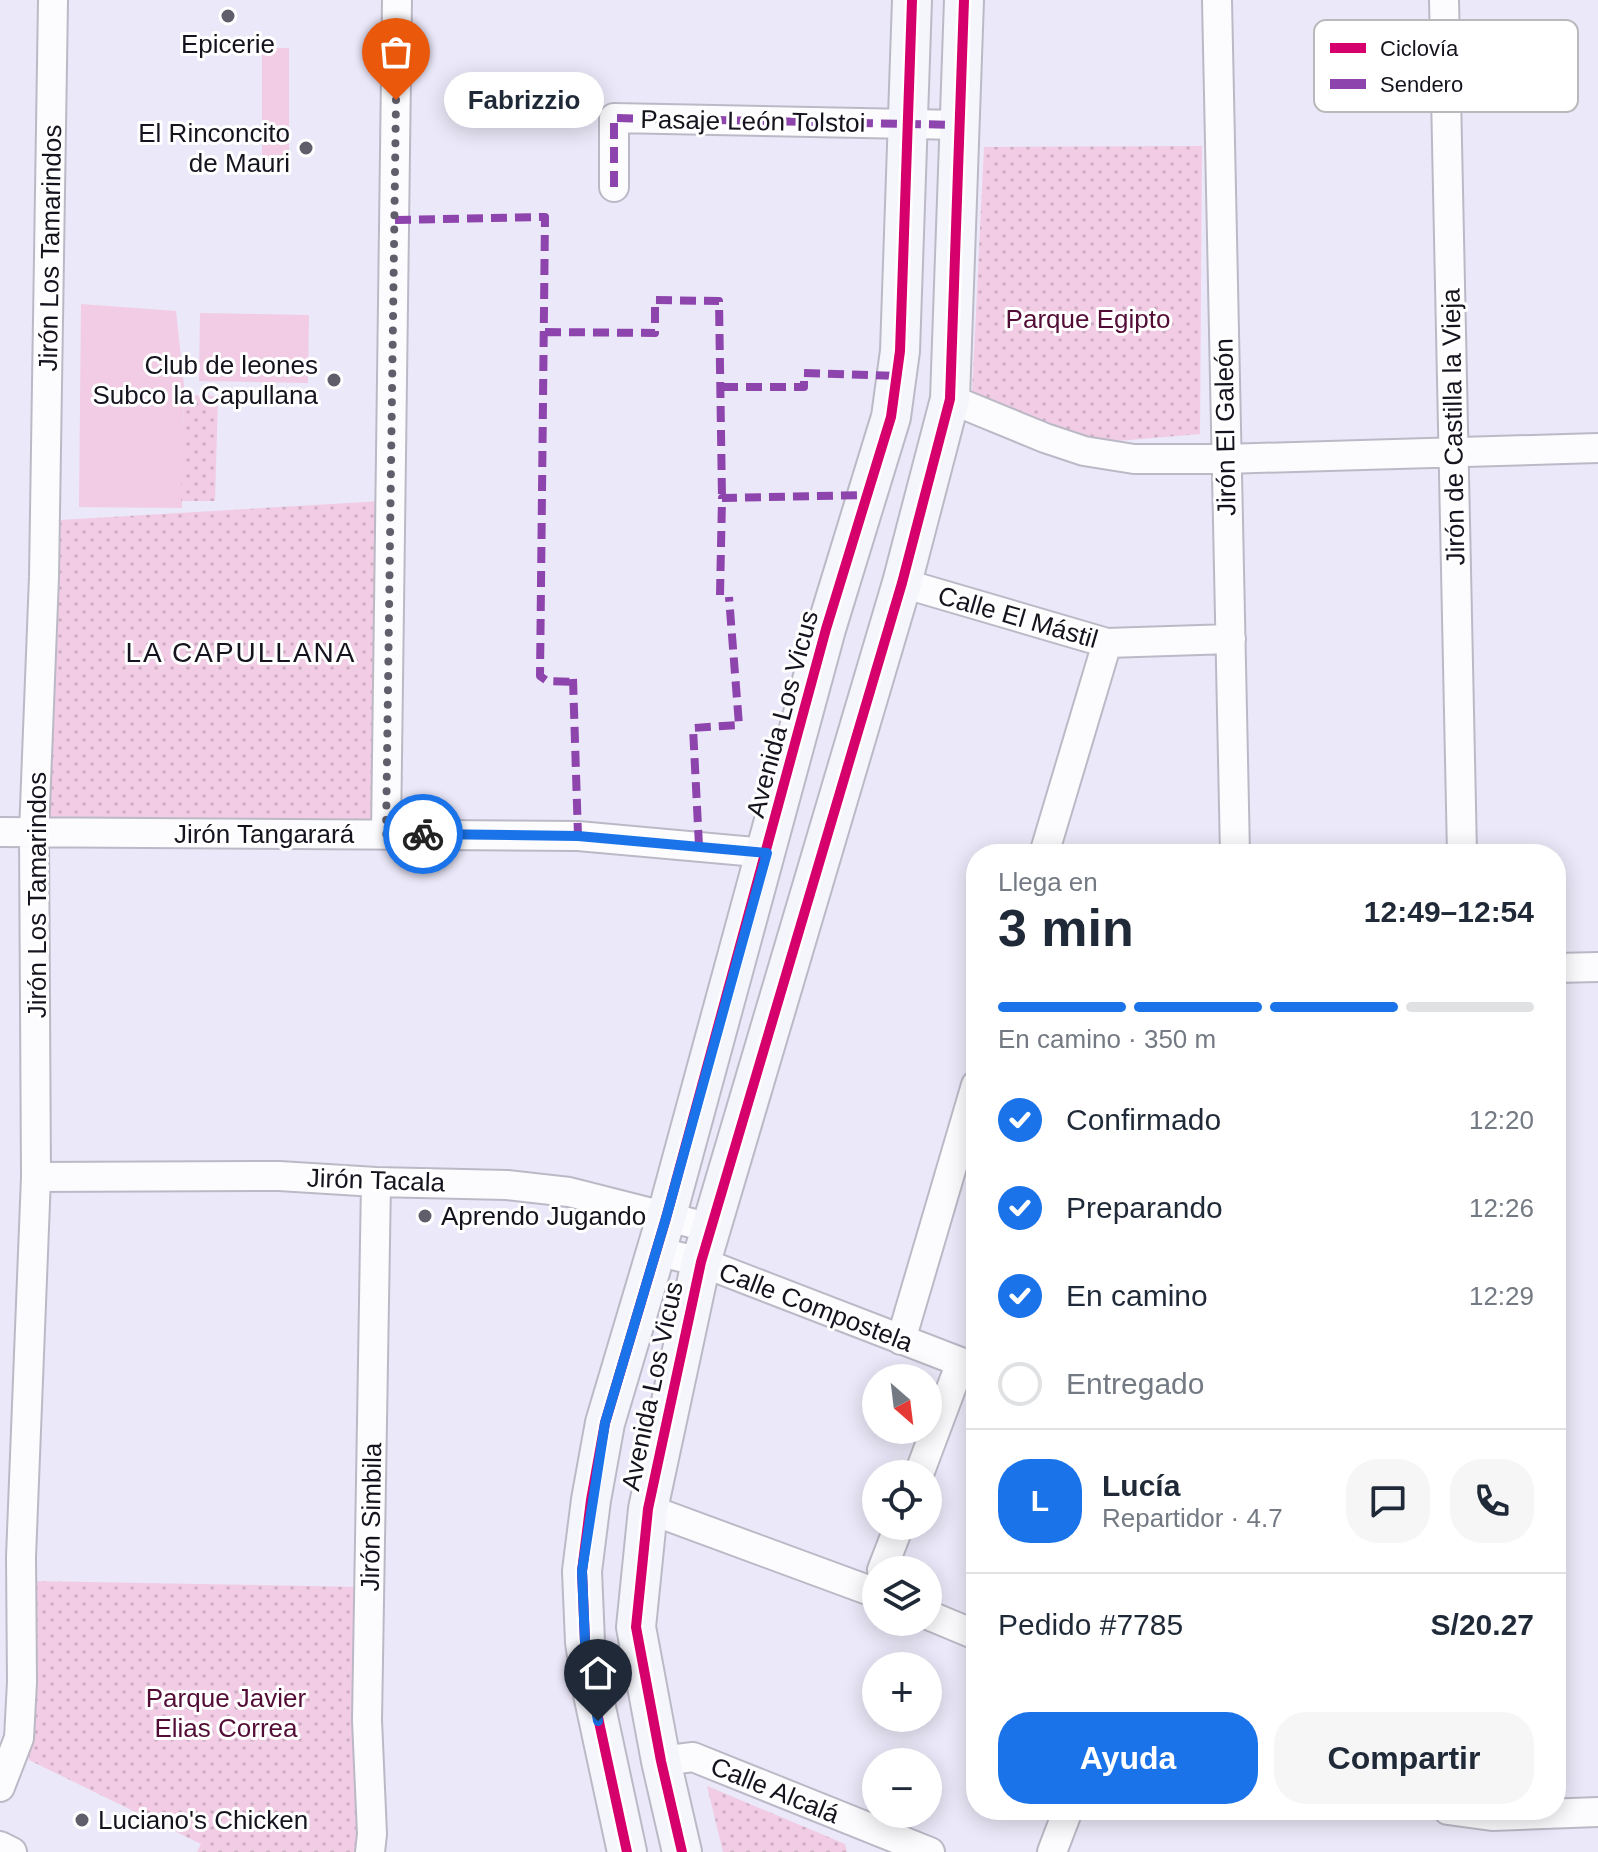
<!DOCTYPE html>
<html lang="es">
<meta charset="utf-8">
<style>
body{margin:0;font-family:Helvetica,sans-serif;background:#f6f6f7;color:#1f2937;height:100vh;display:flex;flex-direction:column;font-size:30px;white-space:nowrap}
*{box-sizing:border-box;margin:0}
p{font-size:26px;color:#747a83}
.icon{flex:none;width:44px;height:44px;fill:none;stroke:currentColor;stroke-width:2;stroke-linecap:round;stroke-linejoin:round}
.map{position:relative;flex:1;overflow:hidden}
.drawer{position:absolute;left:966px;top:844px;width:600px;height:976px;display:flex;flex-direction:column;background:#fff;border-radius:32px;box-shadow:0 4px 20px #0003}
.drawer>*{flex:none}
.needle{width:52px;rotate:152deg}
.buttons{position:absolute;left:862px;top:1364px;display:grid;gap:16px}
.buttons a{display:grid;place-items:center;width:80px;height:80px;border-radius:50%;background:#fff;box-shadow:0 4px 20px #0003;font-size:40px}
.pin{position:absolute;display:grid;place-items:center;width:68px;height:68px;color:#fff;margin:-82px -34px;border-radius:50% 50% 50% 0;rotate:-45deg;box-shadow:0 0 8px #0007}
.pin .icon{rotate:45deg}
.courier{position:absolute;display:grid;place-items:center;width:80px;height:80px;margin:-40px;border:6px solid #1a73e8;border-radius:50%;background:#fff;color:#222;box-shadow:0 2px 10px #0007}
.bubble{position:absolute;height:56px;border-radius:28px;background:#fff;box-shadow:0 4px 20px #0003;font-size:26px;font-weight:800;line-height:56px;text-align:center}
.overview em{font-style:normal;font-weight:800}
.overview div{display:flex;flex-direction:column-reverse}
.overview{display:flex;align-items:center;justify-content:space-between;height:136px;padding:0 32px}
h1{font-size:52px;font-weight:800;line-height:60px}
.bar{display:grid;grid-template-columns:repeat(4,1fr);gap:12px 8px;align-content:center;height:96px;padding:0 32px}
.bar i{height:10px;border-radius:6px;background:#e0e1e3}
.bar .active{background:#1a73e8}
.bar p{grid-column:span 4}
.line{display:flex;align-items:center;gap:20px;padding:0 32px;border-top:2px solid #e0e1e3}
.line div{flex:1}
.round{display:grid;place-items:center;flex:none;width:84px;height:84px;border-radius:32px;background:#f6f6f7}
ol{padding:0 32px;list-style:none}
li{display:flex;align-items:center;gap:24px;height:88px}
li p{margin-inline-start:auto}
li .icon{padding:8px;border-radius:50%;background:#1a73e8;color:#fff;stroke-width:4}
li:last-child{color:#747a83}
li i{width:44px;height:44px;border:4px solid #e0e1e3;border-radius:50%}
.cta{display:flex;gap:16px;margin-top:auto;padding:16px 32px}
.cta a{flex:1;height:92px;border-radius:32px;background:#1a73e8;color:#fff;font-size:32px;font-weight:800;line-height:92px;text-align:center}
.cta a+a{background:#f6f6f7;color:#1f2937}
.map>svg:first-child{display:block}
.grass{fill:#f1cce4}
.park{fill:url(#park-dots)}
.lines{fill:none;stroke-linecap:round;stroke-linejoin:round}
.street-casing{stroke:#bcb9c6;stroke-width:32}
.secondary-casing{stroke:#bcb9c6;stroke-width:42}
.street{stroke:#fcfcfe;stroke-width:28}
.secondary{stroke:#f5f6fb;stroke-width:38}
.quiet{stroke:#8e44ad;stroke-width:8;stroke-dasharray:16 8;stroke-linecap:butt}
.cycleway-casing{stroke:#fff;stroke-width:15}
.cycleway{stroke:#d6006c;stroke-width:10}
.done{stroke:#605e6a;stroke-width:8;stroke-dasharray:0 14.4}
.route{stroke:#1a73e8;stroke-width:10}
.poi-dot{fill:#605e6a;stroke:#fff;stroke-width:3}
.labels{text-anchor:middle;dominant-baseline:central;stroke-width:6;stroke-linejoin:round;paint-order:stroke}
.poi-label{font-size:26px;fill:#15131d;stroke:#fff;text-anchor:end}
.street-label{font-size:26px;fill:#15131d;stroke:#fff}
.park-label{font-size:26px;fill:#530c35;stroke:#fff}
.neighbourhood-label{font-size:28px;letter-spacing:2px;fill:#15131d;stroke:#fff}
.key{fill:#fff;stroke:#b9b8bb;stroke-width:2}
.key-label{font-size:22px;fill:#15131d}
</style>
<div class="map">
<svg width="1598" height="1852" viewBox="0 0 1598 1852">
<defs>
<pattern id="park-dots" width="8" height="8" patternUnits="userSpaceOnUse" patternTransform="scale(2)"><rect width="8" height="8" fill="#f1cce4"/><path d="M2 2h.1M6 6h.1" fill="none" stroke="#ceaec3" stroke-width="1.8" stroke-linecap="round"/></pattern>
</defs>
<rect width="100%" height="100%" fill="#ebe8f9"/>
<!-- grass -->
<path class="grass" d="M 262,48 L 289,48 L 289,160 L 262,160 Z
M 81,304 L 176,311 L 184,385 L 182,508 L 79,507 Z
M 200,313 L 309,315 L 308,383 L 199,381 Z"/>
<!-- park -->
<path class="park" d="M 1202,146 L 1200,434 L 1094,443 L 972,394 L 984,147 Z
M 184,395 L 218,396 L 215,501 L 181,501 Z
M 383,501 L 379,824 L 47,824 L 60,520 Z
M 30,1581 L 361,1587 L 360,1852 L 197,1852 L 201,1844 L 29,1760 Z
M 707,1786 L 845,1844 L 847,1852 L 723,1852 Z"/>
<g class="lines">
<defs>
<path id="street" d="M 1217,0 L 1235,854
M 1444,0 L 1462,854
M 614,187 L 614,118 L 960,125
M 950,399 L 1045,438 L 1084,451 L 1134,459 L 1225,459 L 1598,448
M 902,583 L 1107,643 L 1231,639
M 0,832 L 578,836 L 767,853
M 386,834 L 397,0
M 1044,854 L 1107,643
M 1556,968 L 1598,967
M 36,1177 L 279,1176 L 376,1182 L 507,1185 L 569,1192 L 711,1228
M 656,1251 L 701,1262 L 976,1368
M 901,1340 L 976,1085
M 919,1474 L 961,1362
M 648,1509 L 876,1593
M 882,1570 L 899,1526
M 928,1615 L 976,1635
M 661,1761 L 693,1757 L 930,1852
M 0,1787 L 19,1738 L 22,1682 L 21,1557 L 36,1177 L 34,833 L 44,577 L 53,0
M 1448,1810 L 1492,1816 L 1598,1812
M 0,1846 L 12,1852
M 370,1852 L 372,1834 L 367,1720 L 376,1182
M 1052,1852 L 1068,1810"/>
<path id="secondary" d="M 627,1852 L 593,1694 L 585,1642 L 582,1571 L 591,1500 L 605,1423 L 666,1218 L 826,629 L 891,417 L 900,351 L 912,0
M 682,1852 L 661,1761 L 636,1627 L 648,1509 L 701,1262 L 902,583 L 950,399 L 964,0"/>
</defs>
<!-- street casing -->
<use href="#street" class="street-casing"/>
<!-- secondary casing -->
<use href="#secondary" class="secondary-casing"/>
<!-- street -->
<use href="#street" class="street"/>
<!-- secondary -->
<use href="#secondary" class="secondary"/>
<!-- quiet -->
<path class="quiet" d="M 614,187 L 614,118 L 960,125
M 395,220 L 545,217 L 540,676 L 547,681 L 573,682
M 545,332 L 655,333 L 655,300 L 719,301 L 722,498
M 722,387 L 804,387 L 804,373 L 897,376
M 720,595 L 722,498 L 868,495
M 573,679 L 578,836
M 699,846 L 693,728 L 739,725 L 729,597"/>
<defs>
<path id="cycleway" d="M 627,1852 L 593,1694 L 585,1642 L 582,1571 L 591,1500 L 605,1423 L 666,1218 L 826,629 L 891,417 L 900,351 L 912,0
M 682,1852 L 661,1761 L 636,1627 L 648,1509 L 701,1262 L 902,583 L 950,399 L 964,0"/>
</defs>
<!-- cycleway casing -->
<use href="#cycleway" class="cycleway-casing"/>
<!-- cycleway -->
<use href="#cycleway" class="cycleway"/>
</g>
<g class="lines">
<!-- done -->
<path class="done" d="M 396,100 L 386,834 L 423,834"/>
<!-- route -->
<path class="route" d="M 423,834 L 578,836 L 767,853 L 666,1218 L 605,1423 L 582,1571 L 585,1642 L 598,1721"/>
</g>
<!-- markers -->
<g class="poi-dot">
<circle cx="228" cy="16" r="8"/>
<circle cx="306" cy="148" r="8"/>
<circle cx="334" cy="380" r="8"/>
<circle cx="425" cy="1216" r="8"/>
<circle cx="82" cy="1820" r="8"/>
</g>
<g class="labels">
<!-- poi labels -->
<g class="poi-label">
<text x="228" y="44" text-anchor="middle">Epicerie</text>
<text x="290" y="133">El Rinconcito<tspan x="290" dy="30">de Mauri</tspan></text>
<text x="318" y="365">Club de leones<tspan x="318" dy="30">Subco la Capullana</tspan></text>
<text x="441" y="1216" text-anchor="start">Aprendo Jugando</text>
<text x="98" y="1820" text-anchor="start">Luciano's Chicken</text>
</g>
<!-- street labels -->
<g class="street-label">
<text transform="translate(753 121) rotate(1)">Pasaje León Tolstoi</text>
<text transform="translate(50 248) rotate(-89)">Jirón Los Tamarindos</text>
<text transform="translate(1225 427) rotate(-91)">Jirón El Galeón</text>
<text transform="translate(1453 427) rotate(-91)">Jirón de Castilla la Vieja</text>
<text transform="translate(1018 617) rotate(16)">Calle El Mástil</text>
<text transform="translate(782 714) rotate(-75)">Avenida Los Vicus</text>
<text x="264" y="834">Jirón Tangarará</text>
<text transform="translate(37 895) rotate(-90)">Jirón Los Tamarindos</text>
<text transform="translate(376 1180) rotate(2)">Jirón Tacala</text>
<text transform="translate(816 1307) rotate(21)">Calle Compostela</text>
<text transform="translate(652 1386) rotate(-78)">Avenida Los Vicus</text>
<text transform="translate(371 1517) rotate(-89)">Jirón Simbila</text>
<text transform="translate(775 1790) rotate(22)">Calle Alcalá</text>
</g>
<!-- park labels -->
<g class="park-label">
<text x="1088" y="319">Parque Egipto</text>
<text x="226" y="1698">Parque Javier<tspan x="226" dy="30">Elias Correa</tspan></text>
</g>
<!-- neighbourhood labels -->
<g class="neighbourhood-label">
<text x="241" y="652">LA CAPULLANA</text>
</g>
</g>
<!-- legend -->
<rect x="1314" y="20" width="264" height="92" rx="12" class="key"/>
<rect x="1330" y="43" width="36" height="10" fill="#d6006c"/>
<rect x="1330" y="79" width="36" height="10" fill="#8e44ad"/>
<g class="key-label">
<text x="1380" y="56">Ciclovía</text>
<text x="1380" y="92">Sendero</text>
</g>
</svg>
<div class="buttons">
<a><svg class="needle" viewBox="-14 -14 28 28"><path d="M0-13l5 13h-10z" fill="#e53935"/><path d="M0 13l5-13h-10z" fill="#747a83"/></svg></a>
<a><svg class="icon" aria-label="locate" viewBox="0 0 24 24"><circle cx="12" cy="12" r="6"/><path d="M12 2v4M12 18v4M2 12h4M18 12h4"/></svg></a>
<a><svg class="icon" aria-label="layers" viewBox="0 0 24 24"><path d="M12 4l9 5-9 5-9-5zM3 14l9 5 9-5"/></svg></a>
<a>+</a>
<a>−</a>
</div>
<div class="pin" style="left:396px;top:100px;background:#ea580c"><svg class="icon" aria-label="bag" viewBox="0 0 24 24"><path d="M5 8h14l-1 12H6zM9 8a3 3 0 0 1 6 0"/></svg></div>
<div class="pin" style="left:598px;top:1721px;background:#1f2937"><svg class="icon" aria-label="home" viewBox="0 0 24 24"><path d="M3 11l9-7 9 7M6 9v11h12V9"/></svg></div>
<div class="courier" style="left:423px;top:834px"><svg class="icon" aria-label="bike" viewBox="0 0 24 24"><circle cx="6" cy="16" r="4"/><circle cx="18" cy="16" r="4"/><path d="M6 16l4-8h5l3 8M10 8l3 8H6M13 5h3"/></svg></div>
<div class="bubble" style="left:444px;top:72px;width:160px">Fabrizzio</div>
<section class="drawer">
<div class="overview"><div><h1>3 min</h1><p>Llega en</p></div><em>12:49–12:54</em></div>
<div class="bar"><i class="active"></i><i class="active"></i><i class="active"></i><i></i><p>En camino · 350 m</p></div>
<ol>
<li><svg class="icon" aria-label="check" viewBox="0 0 24 24"><path d="M5 12l5 5 9-10"/></svg>Confirmado<p>12:20</p></li>
<li><svg class="icon" aria-label="check" viewBox="0 0 24 24"><path d="M5 12l5 5 9-10"/></svg>Preparando<p>12:26</p></li>
<li><svg class="icon" aria-label="check" viewBox="0 0 24 24"><path d="M5 12l5 5 9-10"/></svg>En camino<p>12:29</p></li>
<li><i></i>Entregado</li>
</ol>
<div class="line" style="height:144px"><b class="round" style="background:#1a73e8;color:#fff">L</b><div><b>Lucía</b><p>Repartidor · 4.7</p></div><a class="round"><svg class="icon" aria-label="chat" viewBox="0 0 24 24"><path d="M4 5h16v11H9l-5 4z"/></svg></a><a class="round"><svg class="icon" aria-label="phone" viewBox="0 0 24 24"><path d="M5 4h4l2 5-3 2q2 4 5 5l2-3 5 2v4C11 20 4 13 5 4z"/></svg></a></div>
<div class="line" style="height:104px"><div>Pedido #7785</div><b>S/20.27</b></div>
<div class="cta"><a>Ayuda</a><a>Compartir</a></div>
</section>
</div>
